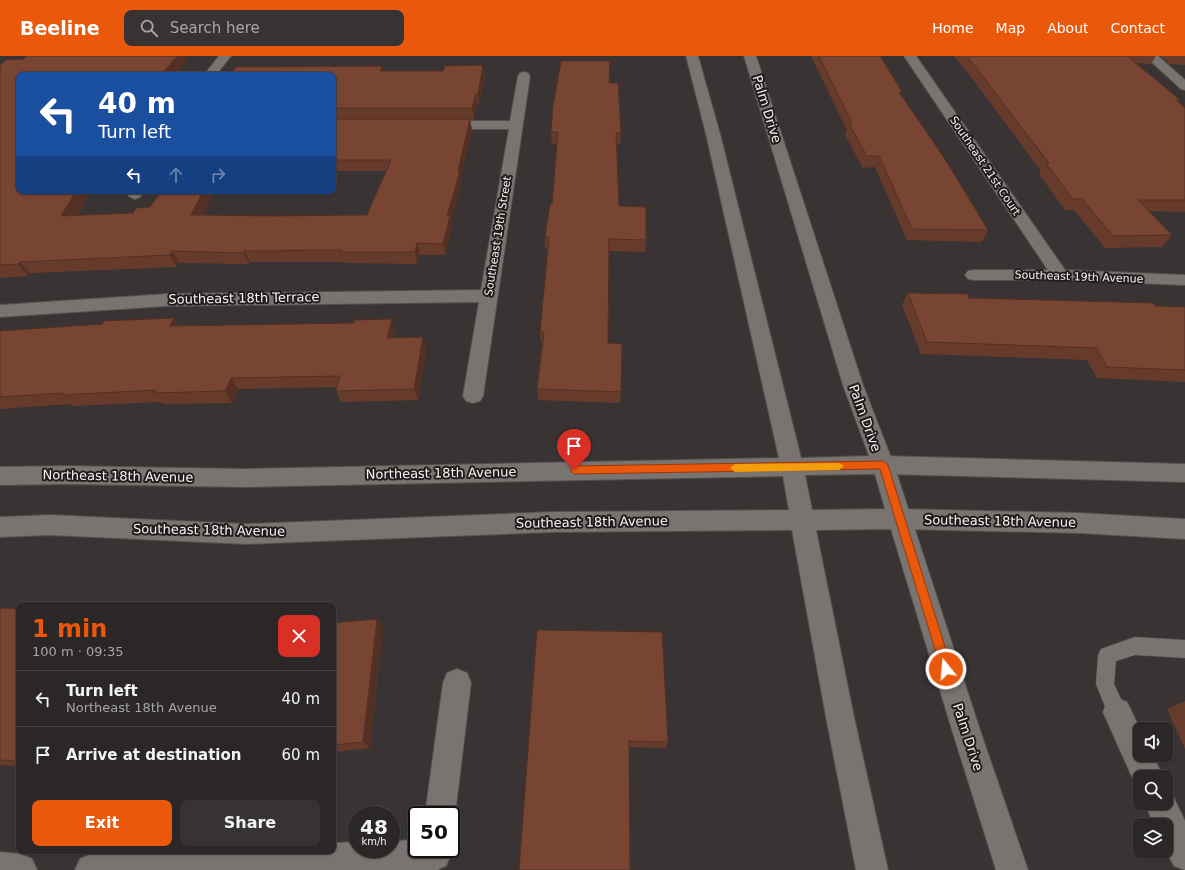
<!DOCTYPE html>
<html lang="en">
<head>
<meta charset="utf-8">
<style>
	body { margin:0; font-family:"DejaVu Sans",sans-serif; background:#373332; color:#f1f3f6; height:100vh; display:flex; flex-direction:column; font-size:15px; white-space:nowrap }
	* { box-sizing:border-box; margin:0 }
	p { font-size:13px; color:#a6a5a7 }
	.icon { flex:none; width:22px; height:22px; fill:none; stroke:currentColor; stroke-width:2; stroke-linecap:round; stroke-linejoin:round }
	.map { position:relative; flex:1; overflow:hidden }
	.panel { position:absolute; left:16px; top:546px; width:320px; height:252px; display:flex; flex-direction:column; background:#2b2726; border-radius:8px; box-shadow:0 1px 3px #0004,0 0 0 1px #474443 }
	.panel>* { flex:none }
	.guide { position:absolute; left:16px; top:16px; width:320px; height:122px; border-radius:8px; box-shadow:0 1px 3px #0004,0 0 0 1px #474443; background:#1a4fa0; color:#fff; overflow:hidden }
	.controls { position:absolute; left:1133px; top:666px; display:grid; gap:8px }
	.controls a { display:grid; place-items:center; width:40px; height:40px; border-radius:8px; background:#2b2726; box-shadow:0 1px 3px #0004,0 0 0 1px #474443; font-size:20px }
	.speed { position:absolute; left:348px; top:750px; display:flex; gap:8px; font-size:20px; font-weight:700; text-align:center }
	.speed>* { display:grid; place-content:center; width:52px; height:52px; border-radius:50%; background:#2b2726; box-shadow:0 1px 3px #0004,0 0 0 1px #474443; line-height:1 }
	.speed small { font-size:10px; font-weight:400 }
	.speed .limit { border:2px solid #111; border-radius:6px; background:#fff; color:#111 }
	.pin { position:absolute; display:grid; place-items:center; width:34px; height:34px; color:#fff; margin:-41px -17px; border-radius:50% 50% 50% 0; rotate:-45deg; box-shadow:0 0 4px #0007 }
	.pin .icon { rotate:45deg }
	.me { position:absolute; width:44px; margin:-22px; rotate:343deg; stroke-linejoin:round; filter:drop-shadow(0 0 3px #0008) }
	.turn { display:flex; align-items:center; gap:14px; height:84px; padding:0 16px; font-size:18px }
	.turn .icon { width:52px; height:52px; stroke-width:2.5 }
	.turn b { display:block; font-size:28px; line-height:34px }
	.lanes { display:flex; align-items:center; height:38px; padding:0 16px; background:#0003; justify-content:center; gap:20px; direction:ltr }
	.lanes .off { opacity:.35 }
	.round { display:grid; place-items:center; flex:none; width:42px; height:42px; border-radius:8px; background:#373332 }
	.overview { display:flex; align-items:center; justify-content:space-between; height:68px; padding:0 16px }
	h1 { font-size:24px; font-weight:800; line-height:30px; color:#ea580c }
	.button { display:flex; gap:8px; margin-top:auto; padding:8px 16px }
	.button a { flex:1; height:46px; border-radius:8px; background:#ea580c; color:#fff; font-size:16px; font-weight:800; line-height:46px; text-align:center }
	.button a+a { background:#373332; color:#f1f3f6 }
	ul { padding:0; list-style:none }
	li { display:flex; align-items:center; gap:12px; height:56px; padding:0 16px; border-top:1px solid #474443 }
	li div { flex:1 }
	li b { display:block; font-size:15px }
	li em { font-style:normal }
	header { display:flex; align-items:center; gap:24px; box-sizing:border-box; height:56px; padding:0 20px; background:#ea580c; color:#fff }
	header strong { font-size:19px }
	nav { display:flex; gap:22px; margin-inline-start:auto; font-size:14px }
	.search { width:280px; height:36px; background:#373332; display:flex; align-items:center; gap:10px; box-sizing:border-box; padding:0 14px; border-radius:8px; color:#a6a5a7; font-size:15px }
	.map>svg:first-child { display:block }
</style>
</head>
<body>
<header>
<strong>Beeline</strong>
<div class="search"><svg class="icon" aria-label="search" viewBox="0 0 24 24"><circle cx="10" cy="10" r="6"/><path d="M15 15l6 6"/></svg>Search here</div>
<nav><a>Home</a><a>Map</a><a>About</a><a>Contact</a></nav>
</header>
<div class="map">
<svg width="1185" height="814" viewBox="0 0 1185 814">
	<rect width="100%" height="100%" fill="#393433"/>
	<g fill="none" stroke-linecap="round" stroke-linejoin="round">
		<g stroke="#54504e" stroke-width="1">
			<path id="lane" d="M 1135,581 L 1185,584 L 1185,602 L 1135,599 L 1116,605 L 1114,628 L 1127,656 L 1124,663 L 1117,666 L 1110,663 L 1096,628 L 1098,599 L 1101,593 Z"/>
		</g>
		<g stroke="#54504e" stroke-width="2">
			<g id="street">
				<path d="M 219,0 L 231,0 L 216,19 L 204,19 Z"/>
				<path d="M 904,0 L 916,0 L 1065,214 L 1185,219 L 1185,229 L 1060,224 L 974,224 L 968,223 L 965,219 L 968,215 L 974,214 L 1048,214 Z"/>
				<path d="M 1145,0 L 1158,0 L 1185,24 L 1185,34 L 1181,33 Z"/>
				<path d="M 524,16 L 528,17 L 530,20 L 483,340 L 480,345 L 473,347 L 466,345 L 463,340 L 479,246 L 167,250 L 0,261 L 0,249 L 167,238 L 481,234 L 509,73 L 440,73 L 435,72 L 433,69 L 435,66 L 440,65 L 510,65 L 518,20 L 520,17 Z"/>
				<path d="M 128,135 L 144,135 L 140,141 L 135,143 L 130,141 L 127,138 Z"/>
				<path d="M 883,400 L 1185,408 L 1185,426 L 883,418 L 875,415 L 872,409 L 875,403 Z"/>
				<path d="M 900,453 L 1079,457 L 1185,463 L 1185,483 L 1079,477 L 900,473 L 892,470 L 888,463 L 892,456 Z"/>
				<path d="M 457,613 L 467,617 L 471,627 L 455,759 L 451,770 L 451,759 L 425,759 L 443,627 L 447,617 Z"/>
				<path d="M 1117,642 L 1127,646 L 1140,673 L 1140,699 L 1153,699 L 1163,721 L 1140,721 L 1140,733 L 1137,732 L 1103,656 L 1107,646 Z"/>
				<path d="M 1166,734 L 1171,736 L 1185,765 L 1185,814 L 1174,810 L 1166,794 L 1166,769 L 1154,769 L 1145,747 L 1166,747 Z"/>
				<path d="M 417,784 L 417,793 L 448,793 L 451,799 L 446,810 L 437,814 L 75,814 L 80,803 L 91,798 L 157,795 L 333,795 L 333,787 L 357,786 L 357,793 L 391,793 L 391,785 Z"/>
				<path d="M 0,796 L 21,798 L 32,803 L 37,814 L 0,814 Z"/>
			</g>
		</g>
		<g stroke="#54504e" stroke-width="2">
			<path id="secondary" d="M 686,0 L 698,0 L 720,78 L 801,402 L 869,400 L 843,329 L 744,0 L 756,0 L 863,329 L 894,409 L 980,674 L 1028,814 L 996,814 L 952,674 L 891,473 L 816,474 L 854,661 L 888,814 L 856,814 L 826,661 L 792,474 L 554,476 L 246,488 L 50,479 L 0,481 L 0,461 L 50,459 L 246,468 L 554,456 L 789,454 L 783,420 L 244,431 L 68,428 L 0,429 L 0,411 L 68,410 L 244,413 L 779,402 L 706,78 ZM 875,418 L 885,453 L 812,454 L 805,419 Z"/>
		</g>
		<use href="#lane" fill="#797371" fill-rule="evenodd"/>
		<use href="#street" fill="#797371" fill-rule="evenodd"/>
		<use href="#secondary" fill="#797371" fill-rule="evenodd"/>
	</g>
	<g fill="#673b2c">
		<path d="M 811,0 L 880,0 L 902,36 L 901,38 L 988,174 L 982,186 L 907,184 L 875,111 L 863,112 L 845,79 L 847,74 Z"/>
		<path d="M 954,0 L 1156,0 L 1151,8 L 1136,7 L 1180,44 L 1178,46 L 1185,52 L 1185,156 L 1149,155 L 1172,179 L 1162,191 L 1105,192 L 1074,154 L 1065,154 L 1039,118 L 1041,115 L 971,21 Z"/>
		<path d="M 1160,0 L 1185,0 L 1185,9 L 1170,8 Z"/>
		<path d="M 187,4 L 175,19 L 19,19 L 19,135 L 90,135 L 77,160 L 133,157 L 150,151 L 162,135 L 215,135 L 203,159 L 272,160 L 367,159 L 386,115 L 333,115 L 333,19 L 382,10 L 384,15 L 485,20 L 479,48 L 477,48 L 474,64 L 470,64 L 472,74 L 461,120 L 462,126 L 451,165 L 452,171 L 445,199 L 420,199 L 417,208 L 345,207 L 345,206 L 250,206 L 249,208 L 179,207 L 177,211 L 30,217 L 28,220 L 0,222 L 0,9 Z"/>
		<path d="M 609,27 L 621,77 L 620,88 L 617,88 L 619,150 L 646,184 L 645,196 L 609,195 L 608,287 L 621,336 L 620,347 L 538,344 L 537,333 L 542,288 L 541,288 L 540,276 L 548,193 L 545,193 L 545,181 L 552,148 L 557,88 L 552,88 L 551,76 Z"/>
		<path d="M 908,237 L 969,242 L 1155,250 L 1185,251 L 1185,326 L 1097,322 L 1087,304 L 921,298 L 902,249 Z"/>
		<path d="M 174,262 L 179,270 L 395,275 L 394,282 L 423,281 L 426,293 L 418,344 L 341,346 L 336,335 L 337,331 L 238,333 L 232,347 L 163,348 L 161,346 L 73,350 L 71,348 L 0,353 L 0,275 L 102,268 Z"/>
		<path d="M 0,552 L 19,553 L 19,710 L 0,709 Z"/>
		<path d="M 377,563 L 383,572 L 370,692 L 333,696 L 333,567 Z"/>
		<path d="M 537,574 L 668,686 L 666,692 L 629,691 Z"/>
		<path d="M 1185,645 L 1185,693 L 1167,653 Z"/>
	</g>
	<g fill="#543024">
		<path d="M 177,0 L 186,0 L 187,4 L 175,19 L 161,19 Z"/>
		<path d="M 483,9 L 485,20 L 479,48 L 478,38 Z"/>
		<path d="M 382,10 L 385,21 L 380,15 Z"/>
		<path d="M 476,38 L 477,48 L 474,64 L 472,52 Z"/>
		<path d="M 470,63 L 472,74 L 461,120 L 462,126 L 451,165 L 452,171 L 445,199 L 443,188 L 447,160 Z"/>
		<path d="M 76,135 L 90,135 L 70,172 L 61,160 Z"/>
		<path d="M 203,135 L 215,135 L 197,171 L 191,159 Z"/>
		<path d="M 417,187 L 420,199 L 417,208 L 415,196 Z"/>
		<path d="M 172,195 L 179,207 L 177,211 L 170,199 Z"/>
		<path d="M 244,195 L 250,206 L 249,208 L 243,197 Z"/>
		<path d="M 20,206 L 30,217 L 28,220 L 18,208 Z"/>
		<path d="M 174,262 L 181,274 L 170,270 Z"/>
		<path d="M 392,263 L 395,275 L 391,294 L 387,282 Z"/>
		<path d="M 423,281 L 426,293 L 418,344 L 414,333 Z"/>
		<path d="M 231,322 L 238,333 L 232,347 L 225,335 Z"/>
		<path d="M 377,563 L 383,572 L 370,692 L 363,686 Z"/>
	</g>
	<g fill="#784533" stroke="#543024">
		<path d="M 27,0 L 177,0 L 161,19 L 19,19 L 19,135 L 76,135 L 61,160 L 133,157 L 136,152 L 150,151 L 162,135 L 203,135 L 191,159 L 272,160 L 367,159 L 391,104 L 333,104 L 333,63 L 470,63 L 458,115 L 460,115 L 447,160 L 450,160 L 443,188 L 417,187 L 415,196 L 341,196 L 342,194 L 244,195 L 243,197 L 172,195 L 170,199 L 20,206 L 18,208 L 0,209 L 0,9 L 6,4 L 24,3 Z"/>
		<path d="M 819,0 L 880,0 L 902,36 L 899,36 L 943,100 L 988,174 L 912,173 L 879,100 L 867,100 L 849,68 L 852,67 Z"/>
		<path d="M 967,0 L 1127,0 L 1180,44 L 1176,44 L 1185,52 L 1185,144 L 1138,144 L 1172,179 L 1113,180 L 1082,143 L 1073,143 L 1046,107 L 1049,107 Z"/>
		<path d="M 561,5 L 610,5 L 609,27 L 618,27 L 621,77 L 616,77 L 619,150 L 646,151 L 646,184 L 609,183 L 608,287 L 622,288 L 621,336 L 537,333 L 544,276 L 540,276 L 549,181 L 545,181 L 550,148 L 552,148 L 558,76 L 551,76 L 553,50 Z"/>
		<path d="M 483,9 L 478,38 L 476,38 L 472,52 L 333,52 L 333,19 L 230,19 L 236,11 L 382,10 L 380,15 L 443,15 L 445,10 Z"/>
		<path d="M 908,237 L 968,238 L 969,242 L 1006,243 L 1153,247 L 1155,250 L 1185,251 L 1185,314 L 1107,311 L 1097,292 L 927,286 Z"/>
		<path d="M 174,262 L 170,270 L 354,267 L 355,264 L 392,263 L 387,282 L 423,281 L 414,333 L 336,335 L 340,320 L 231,322 L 225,335 L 154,337 L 156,334 L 62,339 L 63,337 L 0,341 L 0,275 L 102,268 L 104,265 Z"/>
		<path d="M 0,552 L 19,553 L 19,705 L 0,704 Z"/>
		<path d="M 377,563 L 363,686 L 333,689 L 333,567 Z"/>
		<path d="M 537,574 L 662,576 L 668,686 L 629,685 L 630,814 L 519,814 Z"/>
	</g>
	<path fill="#ea580c" stroke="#983908" d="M 883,405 L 888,409 L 952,613 L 950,617 L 946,618 L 943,617 L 941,613 L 880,413 L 574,418 L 570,414 L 574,410 Z"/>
	<path fill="#f59e0b" d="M 839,407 L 844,410 L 839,414 L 735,416 L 730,412 L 735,408 Z"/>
	<g text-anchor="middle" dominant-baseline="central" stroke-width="4" stroke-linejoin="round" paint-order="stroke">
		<g font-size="11" fill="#f7f3f2" stroke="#1f1d1c">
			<text transform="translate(985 110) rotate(56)">Southeast 21st Court</text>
			<text transform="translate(498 180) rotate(-81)">Southeast 19th Street</text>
			<text transform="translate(1079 221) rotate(2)">Southeast 19th Avenue</text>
		</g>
		<g font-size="13" fill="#f7f3f2" stroke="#1f1d1c">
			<text transform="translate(767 53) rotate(73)">Palm Drive</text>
			<text transform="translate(244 242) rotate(-1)">Southeast 18th Terrace</text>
			<text transform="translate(865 362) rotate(70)">Palm Drive</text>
			<text transform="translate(441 417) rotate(-1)">Northeast 18th Avenue</text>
			<text transform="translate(118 420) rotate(1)">Northeast 18th Avenue</text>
			<text transform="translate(1000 465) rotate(1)">Southeast 18th Avenue</text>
			<text transform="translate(592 466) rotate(-1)">Southeast 18th Avenue</text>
			<text transform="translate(209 474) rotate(1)">Southeast 18th Avenue</text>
			<text transform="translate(968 681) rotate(72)">Palm Drive</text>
		</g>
	</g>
</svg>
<div class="controls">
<a><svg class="icon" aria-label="sound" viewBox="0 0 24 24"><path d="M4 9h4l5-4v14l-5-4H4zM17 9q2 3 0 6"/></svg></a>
<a><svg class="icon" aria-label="search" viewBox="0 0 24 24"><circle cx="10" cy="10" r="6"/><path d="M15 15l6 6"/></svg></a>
<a><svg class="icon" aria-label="layers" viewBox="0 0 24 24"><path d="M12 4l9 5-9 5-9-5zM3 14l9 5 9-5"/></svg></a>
</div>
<div class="speed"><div>48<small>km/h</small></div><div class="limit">50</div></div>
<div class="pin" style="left:574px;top:414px;background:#d93025"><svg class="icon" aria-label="arrive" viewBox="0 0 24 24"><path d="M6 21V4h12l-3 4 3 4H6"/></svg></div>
<svg class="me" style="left:946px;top:613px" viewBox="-20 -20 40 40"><circle r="17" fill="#ea580c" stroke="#fff" stroke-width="3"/><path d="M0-11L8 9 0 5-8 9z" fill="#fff"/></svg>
<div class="guide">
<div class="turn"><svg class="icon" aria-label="left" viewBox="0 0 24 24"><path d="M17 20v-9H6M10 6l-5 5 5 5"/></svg><div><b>40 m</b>Turn left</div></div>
<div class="lanes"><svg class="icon" aria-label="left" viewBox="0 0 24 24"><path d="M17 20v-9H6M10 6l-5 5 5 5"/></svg><svg class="icon off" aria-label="ahead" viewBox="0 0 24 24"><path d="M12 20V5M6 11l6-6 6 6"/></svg><svg class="icon off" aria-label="right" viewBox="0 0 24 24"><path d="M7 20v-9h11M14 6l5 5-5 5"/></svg></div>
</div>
<section class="panel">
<div class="overview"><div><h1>1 min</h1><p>100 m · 09:35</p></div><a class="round" style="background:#d93025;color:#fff"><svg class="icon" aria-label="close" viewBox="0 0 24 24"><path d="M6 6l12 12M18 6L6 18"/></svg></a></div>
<ul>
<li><svg class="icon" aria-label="left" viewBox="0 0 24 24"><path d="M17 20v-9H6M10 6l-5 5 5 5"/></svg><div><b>Turn left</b><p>Northeast 18th Avenue</p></div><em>40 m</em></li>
<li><svg class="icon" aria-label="arrive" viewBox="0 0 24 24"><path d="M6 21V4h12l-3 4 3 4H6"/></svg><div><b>Arrive at destination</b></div><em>60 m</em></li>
</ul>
<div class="button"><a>Exit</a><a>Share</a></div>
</section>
</div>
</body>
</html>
